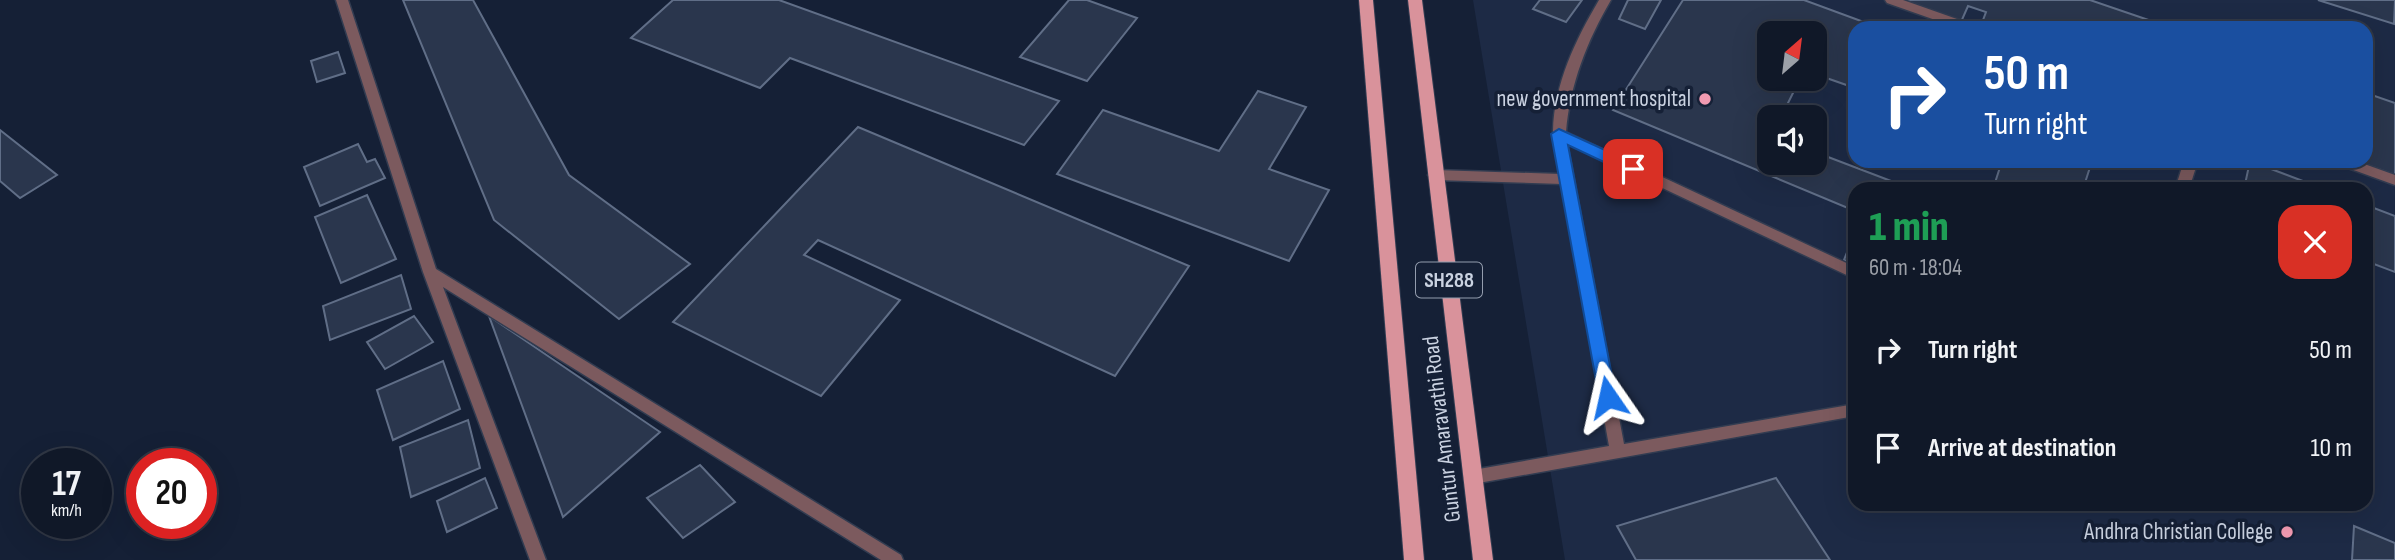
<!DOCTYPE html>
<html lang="en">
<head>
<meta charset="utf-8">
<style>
	body { margin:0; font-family:"Sofia Sans Condensed",sans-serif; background:#1e2534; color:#f1f3f6; height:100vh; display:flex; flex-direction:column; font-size:26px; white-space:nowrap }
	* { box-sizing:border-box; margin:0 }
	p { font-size:23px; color:#9ca0a8 }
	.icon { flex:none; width:38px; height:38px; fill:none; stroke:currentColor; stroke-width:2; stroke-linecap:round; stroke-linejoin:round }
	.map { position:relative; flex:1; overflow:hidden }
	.panel { position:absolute; left:1848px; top:182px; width:525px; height:329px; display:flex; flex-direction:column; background:#101828; border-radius:21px; box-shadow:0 7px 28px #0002,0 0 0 2px #303745 }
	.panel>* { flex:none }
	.guide { position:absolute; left:1848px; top:21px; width:525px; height:147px; border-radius:21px; box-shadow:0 7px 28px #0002,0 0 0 2px #303745; background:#1a4fa0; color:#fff; overflow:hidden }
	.needle { width:46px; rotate:28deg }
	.buttons { position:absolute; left:1757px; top:21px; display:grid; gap:14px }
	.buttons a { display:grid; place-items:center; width:70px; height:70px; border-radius:14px; background:#101828; box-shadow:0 7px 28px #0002,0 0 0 2px #303745; font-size:35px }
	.speed { position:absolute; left:21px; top:448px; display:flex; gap:14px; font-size:35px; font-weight:700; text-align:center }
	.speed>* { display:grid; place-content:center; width:91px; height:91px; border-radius:50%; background:#101828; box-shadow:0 7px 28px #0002,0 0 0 2px #303745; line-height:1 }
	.speed small { font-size:18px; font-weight:400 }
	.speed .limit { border:10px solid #d22; background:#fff; color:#111 }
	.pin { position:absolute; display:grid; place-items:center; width:60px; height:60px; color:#fff; margin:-30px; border-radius:14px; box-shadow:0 4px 10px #0006 }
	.me { position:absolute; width:77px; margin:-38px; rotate:349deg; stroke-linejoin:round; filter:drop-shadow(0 0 5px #0008) }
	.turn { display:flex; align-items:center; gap:24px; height:147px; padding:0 21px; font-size:32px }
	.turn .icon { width:91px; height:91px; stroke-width:2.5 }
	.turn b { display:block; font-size:49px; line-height:60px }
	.round { display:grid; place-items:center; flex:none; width:74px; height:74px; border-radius:21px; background:#1e2534 }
	.head { display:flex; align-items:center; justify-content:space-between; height:119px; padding:0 21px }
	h1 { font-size:42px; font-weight:800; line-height:52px; color:#1e9e55 }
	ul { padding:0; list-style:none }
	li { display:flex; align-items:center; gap:21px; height:98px; padding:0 21px }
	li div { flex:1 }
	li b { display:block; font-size:26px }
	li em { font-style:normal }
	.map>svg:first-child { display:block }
</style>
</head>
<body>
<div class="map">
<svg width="2395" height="560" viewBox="0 0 2395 560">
	<rect width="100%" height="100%" fill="#152036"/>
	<path fill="#1d2a45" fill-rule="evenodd" d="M 1473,0 L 2395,0 L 2395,560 L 1565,560 ZM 1855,28 L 2366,28 L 2366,161 L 1855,161 ZM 1769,33 L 1815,33 L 1815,79 L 1769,79 ZM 1769,117 L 1815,117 L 1815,163 L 1769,163 ZM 1855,189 L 2366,189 L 2366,504 L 1855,504 Z"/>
	<g fill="#2a364d" stroke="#606e87" stroke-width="2">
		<path d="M 403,0 L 473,0 L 569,175 L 690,264 L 619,319 L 494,220 Z"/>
		<path d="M 673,0 L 779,0 L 1059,101 L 1024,145 L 790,58 L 760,88 L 631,38 Z"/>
		<path d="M 1069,0 L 1087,0 L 1137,18 L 1087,81 L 1020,57 Z"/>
		<path d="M 1540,0 L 1582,0 L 1566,22 L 1533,9 Z"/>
		<path d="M 1628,0 L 1661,0 L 1645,29 L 1619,19 Z"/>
		<path d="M 1683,0 L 1804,0 L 1880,28 L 1855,28 L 1855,88 L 1815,74 L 1815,33 L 1769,33 L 1769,79 L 1800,79 L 1781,117 L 1769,117 L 1769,163 L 1815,163 L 1815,152 L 1912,189 L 1855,189 L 1855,211 L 1613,110 Z"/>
		<path d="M 1899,0 L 2090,0 L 2172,28 L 1980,28 L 1986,12 L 1968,6 L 1961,22 Z"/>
		<path d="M 2318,0 L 2395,0 L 2394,24 Z"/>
		<path d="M 338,52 L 345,73 L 317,82 L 311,61 Z"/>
		<path d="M 1258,91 L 1306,107 L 1269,169 L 1329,190 L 1289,261 L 1057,174 L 1103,110 L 1219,151 Z"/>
		<path d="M 2366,93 L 2395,103 L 2395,175 L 2356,161 L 2366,161 Z"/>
		<path d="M 858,127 L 1189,266 L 1115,376 L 818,240 L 804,255 L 900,300 L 821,396 L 673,322 Z"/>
		<path d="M 0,130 L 57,175 L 20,198 L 0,181 Z"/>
		<path d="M 358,144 L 367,162 L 375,159 L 385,178 L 320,206 L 304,167 Z"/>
		<path d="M 2002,161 L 2092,161 L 2083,189 L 1993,189 Z"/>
		<path d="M 2250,161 L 2324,189 L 2244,189 Z"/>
		<path d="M 367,195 L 396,259 L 341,283 L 315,217 Z"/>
		<path d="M 2366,205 L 2395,216 L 2395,272 L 2366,261 Z"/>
		<path d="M 1855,232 L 1855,264 L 1844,260 Z"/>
		<path d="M 401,275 L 411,309 L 330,340 L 323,306 Z"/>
		<path d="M 414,316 L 433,342 L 385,369 L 367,342 Z"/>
		<path d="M 489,316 L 660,432 L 563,517 Z"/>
		<path d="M 443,361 L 460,409 L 393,440 L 377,390 Z"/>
		<path d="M 468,420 L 480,468 L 411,497 L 400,447 Z"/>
		<path d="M 700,465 L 735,502 L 683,538 L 647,498 Z"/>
		<path d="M 485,478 L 497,508 L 447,532 L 437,501 Z"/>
		<path d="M 1776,478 L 1830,560 L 1636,560 L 1617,526 Z"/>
		<path d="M 2354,526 L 2395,543 L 2395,560 L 2352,560 Z"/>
	</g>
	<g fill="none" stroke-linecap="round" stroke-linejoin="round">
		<g stroke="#323c51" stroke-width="3">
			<g id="service">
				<path d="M 1599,0 L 1611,0 C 1587,41 1570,84 1566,132 L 1855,267 L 1855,279 L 1567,143 L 1624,444 L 1855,404 L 1855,416 L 1473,484 L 1467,482 L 1465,477 L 1467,472 L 1473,470 L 1609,446 L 1562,184 L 1435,180 L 1428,175 L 1435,170 L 1560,174 C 1557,160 1553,145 1553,131 C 1554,84 1576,39 1599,0 Z"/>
				<path d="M 1885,0 L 1903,0 L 1974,25 L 1976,28 L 1958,28 L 1887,3 Z"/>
				<path d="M 2184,161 L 2198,161 L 2189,189 L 2175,189 Z"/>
				<path d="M 2335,161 L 2356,161 L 2395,175 L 2395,185 L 2337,164 Z"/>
			</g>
		</g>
		<g stroke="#323c51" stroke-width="3">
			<path id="minor" d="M 336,0 L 348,0 L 436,269 L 901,555 L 903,560 L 881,560 L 443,287 L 546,560 L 530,560 L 423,272 Z"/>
		</g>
		<g stroke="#323c51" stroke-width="2">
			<g id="primary">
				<path d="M 1359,0 L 1373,0 L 1424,560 L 1404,560 Z"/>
				<path d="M 1408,0 L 1422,0 L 1493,560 L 1473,560 Z"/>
			</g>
		</g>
		<use href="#service" fill="#7c5a5e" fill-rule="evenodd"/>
		<use href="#minor" fill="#7c5a5e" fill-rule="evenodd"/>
		<use href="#primary" fill="#d9929b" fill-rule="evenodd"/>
	</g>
	<path fill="#1a73e8" stroke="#114b97" stroke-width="2" d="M 1559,129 L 1638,165 L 1640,169 L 1633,174 L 1627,173 L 1568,145 L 1616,397 L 1608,404 L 1599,397 L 1551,134 Z"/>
	<g fill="#f19ab1" stroke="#152036" stroke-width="2.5">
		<circle cx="1705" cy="99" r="7"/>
		<circle cx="2287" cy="532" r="7"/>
	</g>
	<g text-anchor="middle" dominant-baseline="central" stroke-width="7" stroke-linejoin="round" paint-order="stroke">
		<rect fill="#152036" stroke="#949dae" stroke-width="2" x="1416" y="262.5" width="66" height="35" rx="5"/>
		<g font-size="21" font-weight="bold" fill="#cad2e1">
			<text x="1449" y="280">SH288</text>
		</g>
		<g font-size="23" fill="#cad2e1" stroke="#152036" text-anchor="end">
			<text x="1691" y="99">new government hospital</text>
			<text x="2273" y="532">Andhra Christian College</text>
		</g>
		<g font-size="23" fill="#cad2e1" stroke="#152036">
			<text transform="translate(1442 429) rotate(-97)">Guntur Amaravathi Road</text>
		</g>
	</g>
</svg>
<div class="buttons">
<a><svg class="needle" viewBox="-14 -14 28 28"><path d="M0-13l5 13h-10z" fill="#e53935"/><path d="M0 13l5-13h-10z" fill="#9ca0a8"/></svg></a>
<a><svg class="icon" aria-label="sound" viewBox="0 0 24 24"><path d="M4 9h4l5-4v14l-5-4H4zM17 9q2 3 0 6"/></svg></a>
</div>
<div class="speed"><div>17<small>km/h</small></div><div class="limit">20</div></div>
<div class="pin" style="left:1633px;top:169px;background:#d93025"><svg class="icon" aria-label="arrive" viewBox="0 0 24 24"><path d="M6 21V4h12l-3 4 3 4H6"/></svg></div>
<svg class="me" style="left:1608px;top:397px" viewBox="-20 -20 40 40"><path d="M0-17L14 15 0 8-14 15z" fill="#1a73e8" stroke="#fff" stroke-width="4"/></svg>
<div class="guide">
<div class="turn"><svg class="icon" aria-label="right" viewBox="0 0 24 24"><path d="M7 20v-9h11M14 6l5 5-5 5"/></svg><div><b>50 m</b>Turn right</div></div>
</div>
<section class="panel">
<div class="head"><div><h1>1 min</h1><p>60 m · 18:04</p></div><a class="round" style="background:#d93025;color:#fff"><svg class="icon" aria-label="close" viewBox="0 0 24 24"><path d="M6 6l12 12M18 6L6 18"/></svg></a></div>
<ul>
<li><svg class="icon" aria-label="right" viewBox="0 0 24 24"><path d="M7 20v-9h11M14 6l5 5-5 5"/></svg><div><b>Turn right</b></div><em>50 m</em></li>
<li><svg class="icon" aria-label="arrive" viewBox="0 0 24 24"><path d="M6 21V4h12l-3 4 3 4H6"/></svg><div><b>Arrive at destination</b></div><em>10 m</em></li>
</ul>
</section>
</div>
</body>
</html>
